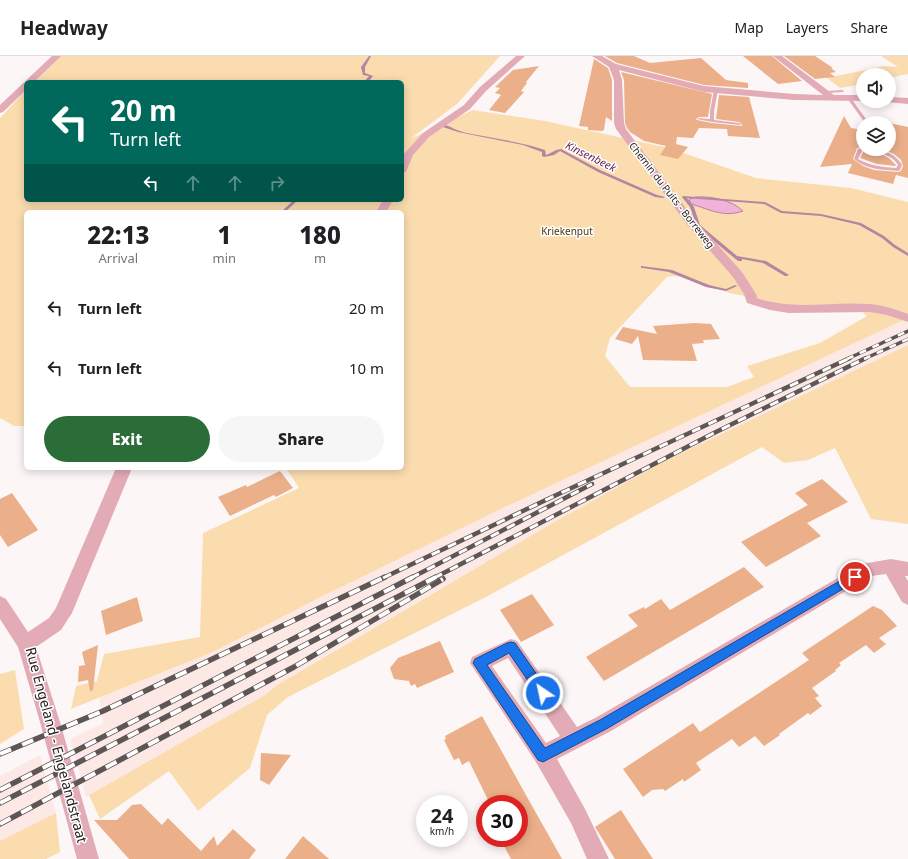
<!DOCTYPE html>
<html lang="en">
<head>
<meta charset="utf-8">
<style>
	body { margin:0; font-family:"Noto Sans",sans-serif; background:#f6f6f6; color:#202124; height:100vh; display:flex; flex-direction:column; font-size:15px; white-space:nowrap }
	* { box-sizing:border-box; margin:0 }
	p { font-size:13px; color:#757577 }
	.icon { flex:none; width:22px; height:22px; fill:none; stroke:currentColor; stroke-width:2; stroke-linecap:round; stroke-linejoin:round }
	.map { position:relative; flex:1; overflow:hidden }
	.panel { position:absolute; left:24px; top:154px; width:380px; height:260px; display:flex; flex-direction:column; background:#fff; border-radius:6px; box-shadow:0 2px 10px #0003 }
	.panel>* { flex:none }
	.guide { position:absolute; left:24px; top:24px; width:380px; height:122px; border-radius:6px; box-shadow:0 2px 10px #0003; background:#00695c; color:#fff; overflow:hidden }
	.tools { position:absolute; left:856px; top:12px; display:grid; gap:8px }
	.tools a { display:grid; place-items:center; width:40px; height:40px; border-radius:50%; background:#fff; box-shadow:0 2px 10px #0003; font-size:20px }
	.speed { position:absolute; left:416px; top:739px; display:flex; gap:8px; font-size:20px; font-weight:700; text-align:center }
	.speed>* { display:grid; place-content:center; width:52px; height:52px; border-radius:50%; background:#fff; box-shadow:0 2px 10px #0003; line-height:1 }
	.speed small { font-size:10px; font-weight:400 }
	.speed .limit { border:6px solid #d22; background:#fff; color:#111 }
	.pin { position:absolute; display:grid; place-items:center; width:34px; height:34px; color:#fff; margin:-17px; border:2px solid #fff; border-radius:50%; box-shadow:0 1px 4px #0007 }
	.me { position:absolute; width:44px; margin:-22px; rotate:326deg; stroke-linejoin:round; filter:drop-shadow(0 0 3px #0008) }
	.turn { display:flex; align-items:center; gap:14px; height:84px; padding:0 20px; font-size:18px }
	.turn .icon { width:52px; height:52px; stroke-width:2.5 }
	.turn b { display:block; font-size:28px; line-height:34px }
	.lanes { display:flex; align-items:center; height:38px; padding:0 20px; background:#0003; justify-content:center; gap:20px; direction:ltr }
	.lanes .off { opacity:.35 }
	.eta { display:flex; justify-content:space-evenly; align-items:center; height:68px; text-align:center }
	.eta b { font-size:24px; font-weight:800; line-height:28px }
	.cta { display:flex; gap:8px; margin-top:auto; padding:8px 20px }
	.cta a { flex:1; height:46px; border-radius:24px; background:#2a6d38; color:#fff; font-size:16px; font-weight:800; line-height:46px; text-align:center }
	.cta a+a { background:#f6f6f6; color:#202124 }
	ul { padding:0; list-style:none }
	li { display:flex; align-items:center; gap:12px; height:60px; padding:0 20px }
	li div { flex:1 }
	li b { display:block; font-size:15px }
	li em { font-style:normal }
	header { display:flex; align-items:center; gap:24px; box-sizing:border-box; height:56px; padding:0 20px; background:#fff; border-bottom:1px solid #e0e0e0 }
	header strong { font-size:19px }
	nav { display:flex; gap:22px; margin-inline-start:auto; font-size:14px }
	.map>svg:first-child { display:block }
</style>
</head>
<body>
<header>
<strong>Headway</strong>
<nav><a>Map</a><a>Layers</a><a>Share</a></nav>
</header>
<div class="map">
<svg width="908" height="803" viewBox="0 0 908 803">
	<rect width="100%" height="100%" fill="#fcf7f6"/>
	<g fill="#fce9e5">
		<path d="M 908,262 L 908,289 L 805,339 L 438,534 L 277,629 L 265,639 L 86,741 L 70,683 L 103,667 L 99,642 L 213,596 L 323,540 L 501,453 Z"/>
		<path d="M 40,699 L 56,757 L 0,785 L 0,720 Z"/>
	</g>
	<g fill="#fbdcaf" fill-rule="evenodd">
		<path d="M 60,0 L 500,0 L 457,48 L 410,83 L 473,54 L 545,65 L 669,92 L 756,122 L 851,132 L 908,146 L 908,262 L 501,453 L 323,540 L 213,596 L 71,653 L 76,630 L 97,625 L 104,598 L 200,581 L 203,477 L 299,432 L 286,412 L 402,412 L 402,156 L 26,156 L 26,370 L 14,370 L 0,362 L 0,62 L 26,34 L 26,144 L 402,144 L 402,26 L 34,26 ZM 674,220 L 682,221 L 730,237 L 792,250 L 854,248 L 867,260 L 820,287 L 747,310 L 754,321 L 727,331 L 630,331 L 605,300 L 610,282 L 667,221 Z"/>
		<path d="M 881,0 L 908,0 L 908,18 L 889,22 L 889,19 L 863,19 L 863,28 L 840,32 L 827,22 L 884,10 L 898,11 Z"/>
		<path d="M 908,289 L 908,468 L 871,463 L 835,392 L 808,404 L 784,407 L 762,391 L 484,542 L 288,641 L 267,659 L 250,712 L 198,755 L 169,715 L 100,763 L 89,739 L 265,639 L 277,629 L 558,464 L 663,406 Z"/>
		<path d="M 15,614 L 24,673 L 0,688 L 0,618 Z"/>
		<path d="M 56,757 L 60,796 L 46,803 L 0,803 L 0,785 Z"/>
	</g>
	<path fill="#f0b2d8" stroke="#b486a0" d="M 696,141 C 711,140 732,144 743,155 C 723,162 709,153 691,148 L 689,143 Z"/>
	<g fill="none" stroke-linecap="round" stroke-linejoin="round">
		<g fill="#b486a0" fill-rule="evenodd">
			<path d="M 369,0 L 371,0 L 365,11 L 365,17 L 373,20 L 368,26 L 364,26 L 369,20 L 363,19 L 361,11 Z"/>
			<path d="M 443,69 C 448,69 452,72 457,74 C 462,76 467,77 472,78 C 497,83 522,86 545,94 L 546,99 C 551,97 557,93 561,93 L 600,114 L 657,139 L 665,141 L 663,142 L 655,141 L 598,116 L 560,95 L 554,99 L 544,101 L 542,100 L 542,96 L 523,89 L 458,76 L 443,71 Z"/>
			<path d="M 683,140 L 765,146 L 782,155 L 821,158 L 861,167 L 884,180 L 895,189 L 908,197 L 908,200 L 893,191 L 882,182 L 859,169 L 821,160 L 781,157 L 764,148 L 687,142 L 694,151 L 700,169 L 737,200 L 766,205 L 789,219 L 787,220 L 785,220 L 763,207 L 742,203 L 742,205 L 738,205 L 697,171 L 690,151 L 682,141 Z"/>
			<path d="M 294,144 L 298,144 L 285,156 L 281,156 Z"/>
			<path d="M 641,210 L 672,214 L 709,229 L 726,233 L 735,229 L 737,230 L 726,235 L 706,231 L 669,216 L 643,212 L 641,212 Z"/>
		</g>
	</g>
	<g fill="#ebaf8a">
		<path d="M 605,0 L 634,0 L 650,7 L 701,2 L 726,24 L 748,27 L 748,32 L 704,29 L 617,7 Z"/>
		<path d="M 743,0 L 772,0 L 802,25 L 778,28 Z"/>
		<path d="M 784,0 L 815,0 L 833,12 L 831,12 L 836,16 L 830,17 L 835,21 L 815,23 Z"/>
		<path d="M 594,3 L 608,12 L 612,24 L 612,65 L 606,61 L 604,74 L 602,75 L 588,74 L 588,71 L 579,70 Z"/>
		<path d="M 539,10 L 526,26 L 527,27 L 521,35 L 524,36 L 505,57 L 489,54 L 501,39 L 495,37 L 500,32 L 495,31 L 513,14 Z"/>
		<path d="M 621,16 L 712,38 L 708,61 L 699,61 L 696,63 L 697,64 L 712,67 L 742,70 L 742,68 L 739,66 L 716,63 L 719,39 L 749,41 L 760,82 L 728,80 L 727,73 L 699,72 L 693,82 L 677,81 L 676,88 L 688,91 L 678,103 L 660,99 L 666,90 L 644,85 L 630,76 L 627,72 L 625,67 L 624,24 Z"/>
		<path d="M 844,60 L 851,72 L 863,74 L 863,91 L 857,92 L 853,103 L 863,110 L 874,114 L 898,116 L 901,115 L 903,110 L 901,104 L 894,98 L 882,93 L 889,93 L 889,67 L 908,71 L 908,122 L 896,119 L 893,128 L 848,117 L 852,108 L 820,111 Z"/>
		<path d="M 867,93 L 871,93 L 889,102 L 896,109 L 895,110 L 877,108 L 860,102 L 863,96 Z"/>
		<path d="M 694,267 L 711,268 L 720,283 L 703,284 L 704,287 L 692,288 L 697,305 L 643,304 L 638,280 L 632,288 L 615,283 L 623,271 L 657,278 L 653,270 Z"/>
		<path d="M 280,415 L 293,432 L 276,441 L 274,439 L 230,460 L 218,441 L 246,429 L 247,431 Z"/>
		<path d="M 822,423 L 848,446 L 807,467 L 821,480 L 766,511 L 741,486 L 808,449 L 795,437 Z"/>
		<path d="M 12,437 L 38,474 L 8,491 L 0,479 L 0,443 Z"/>
		<path d="M 744,511 L 764,531 L 604,625 L 586,601 L 638,570 L 628,559 L 644,551 L 645,553 L 661,543 L 670,554 Z"/>
		<path d="M 532,538 L 554,569 L 521,586 L 500,554 Z"/>
		<path d="M 137,541 L 143,565 L 106,579 L 101,555 Z"/>
		<path d="M 873,550 L 882,554 L 897,570 L 879,582 L 886,588 L 874,597 L 866,589 L 839,607 L 841,609 L 835,614 L 836,615 L 812,632 L 819,640 L 815,642 L 822,650 L 810,659 L 808,657 L 779,678 L 780,679 L 764,690 L 755,680 L 739,691 L 732,683 L 696,707 L 701,714 L 684,726 L 683,723 L 665,735 L 663,733 L 652,734 L 643,741 L 623,713 L 693,667 L 700,676 L 809,604 L 802,597 Z"/>
		<path d="M 440,585 L 454,616 L 417,632 L 415,628 L 411,630 L 409,625 L 394,623 L 390,612 L 398,602 Z"/>
		<path d="M 98,589 L 93,634 L 90,635 L 88,624 L 78,626 L 79,610 L 85,609 L 82,596 Z"/>
		<path d="M 482,660 L 531,748 L 562,803 L 511,803 L 504,790 L 519,782 L 519,748 L 490,748 L 469,705 L 462,709 L 459,702 L 454,704 L 444,684 L 446,683 L 445,680 Z"/>
		<path d="M 261,697 L 291,699 L 269,729 L 260,724 Z"/>
		<path d="M 141,748 L 162,769 L 168,762 L 201,795 L 214,780 L 217,790 L 233,773 L 256,794 L 249,803 L 129,803 L 94,764 L 117,764 L 132,749 Z"/>
		<path d="M 621,754 L 641,785 L 653,803 L 615,803 L 595,771 Z"/>
		<path d="M 303,780 L 329,803 L 285,803 Z"/>
	</g>
	<g fill="none" stroke-linecap="round" stroke-linejoin="round">
		<g fill="#e2abb6" fill-rule="evenodd">
			<path d="M 716,33 L 718,34 L 714,55 L 714,64 L 739,67 L 741,68 L 741,69 L 712,66 L 697,63 L 699,62 L 710,63 L 710,55 L 714,34 Z"/>
			<path d="M 842,34 L 844,35 L 843,36 L 826,37 L 824,36 L 826,35 Z"/>
			<path d="M 848,41 L 850,41 L 869,67 L 865,67 L 847,42 Z"/>
			<path d="M 863,92 L 863,93 L 866,93 L 862,95 L 858,103 C 870,110 883,111 896,112 L 898,109 C 893,99 880,98 872,93 C 883,93 897,99 902,109 L 900,114 L 898,115 C 883,114 865,113 854,103 L 858,93 Z"/>
		</g>
		<g fill="#e2abb6" fill-rule="evenodd">
			<path d="M 52,0 L 61,0 L 34,26 L 26,26 L 26,34 L 3,56 L 0,57 L 0,49 Z"/>
			<path d="M 516,0 L 525,0 L 486,35 L 470,53 L 429,81 L 413,99 L 406,116 L 402,117 L 402,103 L 404,98 L 423,77 L 464,49 L 480,31 Z"/>
			<path d="M 592,0 L 602,0 L 616,8 L 704,30 L 794,38 L 823,39 L 773,0 L 782,0 L 834,39 L 863,39 L 863,45 L 794,44 L 704,36 L 619,14 L 622,24 L 624,67 L 626,73 L 694,163 L 742,216 L 756,238 L 757,242 C 795,255 830,245 869,248 C 883,249 895,253 908,258 L 908,266 L 887,259 L 870,256 L 789,257 L 770,254 L 747,247 L 744,238 L 733,221 L 686,167 L 616,73 L 614,67 L 614,24 L 609,11 Z"/>
			<path d="M 889,41 L 908,42 L 908,48 L 886,46 L 889,45 Z"/>
			<path d="M 383,144 L 393,144 L 386,156 L 376,156 Z"/>
			<path d="M 116,412 L 132,412 L 72,557 L 61,574 L 36,591 L 60,666 L 99,803 L 77,803 L 40,666 L 18,591 L 0,563 L 0,540 L 6,543 L 28,576 L 49,562 L 56,552 Z"/>
			<path d="M 891,503 L 908,506 L 908,520 L 905,520 L 908,525 L 908,549 L 902,546 L 886,518 L 871,520 L 611,675 L 557,703 L 585,753 L 609,803 L 587,803 L 571,767 L 536,706 L 470,607 L 472,601 L 511,583 L 517,585 L 577,671 L 597,661 L 862,508 ZM 508,602 L 560,680 L 546,687 L 492,610 Z"/>
		</g>
		<g stroke="#5d5654" stroke-width="3.5">
			<g id="rail-far2">
				<path d="M 847,303 L 908,275"/>
				<path d="M 864,303 L 908,283"/>
			</g>
		</g>
		<g stroke="#5d5654" stroke-width="4.5">
			<g id="rail-far1">
				<path d="M 383,522 L 550,442 L 850,302"/>
				<path d="M 411,522 L 592,428"/>
				<path d="M 434,522 L 712,378 L 866,302"/>
			</g>
		</g>
		<g stroke="#5d5654" stroke-width="5.5">
			<g id="rail">
				<path d="M 0,698 L 103,655 L 385,521"/>
				<path d="M 0,734 L 413,521"/>
				<path d="M 0,747 L 436,521"/>
				<path d="M 0,768 L 294,611 L 443,523"/>
			</g>
		</g>
		<use href="#rail-far2" stroke="#fff" stroke-width="2.5" stroke-dasharray="7" stroke-linecap="butt"/>
		<use href="#rail-far1" stroke="#fff" stroke-width="3" stroke-dasharray="9" stroke-linecap="butt"/>
		<use href="#rail" stroke="#fff" stroke-width="4" stroke-dasharray="12" stroke-linecap="butt"/>
	</g>
	<path fill="#1a73e8" stroke="#114b97" d="M 855,516 L 858,517 L 860,521 L 858,524 L 608,672 L 543,706 L 538,704 L 473,607 L 475,603 L 507,587 L 511,586 L 515,587 L 547,633 L 548,637 L 547,641 L 543,643 L 539,641 L 509,597 L 487,609 L 545,692 L 600,664 Z"/>
	<g text-anchor="middle" dominant-baseline="central" stroke-width="3" stroke-linejoin="round" paint-order="stroke">
		<g font-size="10" fill="#28201e" stroke="#fff">
			<text transform="translate(672 139) rotate(52)">Chemin du Puits - Borreweg</text>
		</g>
		<g font-size="10" fill="#4f3505" stroke="#fff">
			<text x="567" y="175">Kriekenput</text>
		</g>
		<g font-size="11" font-style="italic" fill="#651f4f" stroke="#fff">
			<text transform="translate(591 100) rotate(26)">Kinsenbeek</text>
		</g>
		<g font-size="14" fill="#28201e" stroke="#fff">
			<text transform="translate(57 689) rotate(75)">Rue Engeland - Engelandstraat</text>
		</g>
	</g>
</svg>
<div class="tools">
<a><svg class="icon" aria-label="sound" viewBox="0 0 24 24"><path d="M4 9h4l5-4v14l-5-4H4zM17 9q2 3 0 6"/></svg></a>
<a><svg class="icon" aria-label="layers" viewBox="0 0 24 24"><path d="M12 4l9 5-9 5-9-5zM3 14l9 5 9-5"/></svg></a>
</div>
<div class="speed"><div>24<small>km/h</small></div><div class="limit">30</div></div>
<div class="pin" style="left:855px;top:521px;background:#d93025"><svg class="icon" aria-label="arrive" viewBox="0 0 24 24"><path d="M6 21V4h12l-3 4 3 4H6"/></svg></div>
<svg class="me" style="left:543px;top:637px" viewBox="-20 -20 40 40"><circle r="17" fill="#1a73e8" stroke="#fff" stroke-width="3"/><path d="M0-11L8 9 0 5-8 9z" fill="#fff"/></svg>
<div class="guide">
<div class="turn"><svg class="icon" aria-label="left" viewBox="0 0 24 24"><path d="M17 20v-9H6M10 6l-5 5 5 5"/></svg><div><b>20 m</b>Turn left</div></div>
<div class="lanes"><svg class="icon" aria-label="left" viewBox="0 0 24 24"><path d="M17 20v-9H6M10 6l-5 5 5 5"/></svg><svg class="icon off" aria-label="ahead" viewBox="0 0 24 24"><path d="M12 20V5M6 11l6-6 6 6"/></svg><svg class="icon off" aria-label="ahead" viewBox="0 0 24 24"><path d="M12 20V5M6 11l6-6 6 6"/></svg><svg class="icon off" aria-label="right" viewBox="0 0 24 24"><path d="M7 20v-9h11M14 6l5 5-5 5"/></svg></div>
</div>
<section class="panel">
<div class="eta">
<div><b>22:13</b><p>Arrival</p></div>
<div><b>1</b><p>min</p></div>
<div><b>180</b><p>m</p></div>
</div>
<ul>
<li><svg class="icon" aria-label="left" viewBox="0 0 24 24"><path d="M17 20v-9H6M10 6l-5 5 5 5"/></svg><div><b>Turn left</b></div><em>20 m</em></li>
<li><svg class="icon" aria-label="left" viewBox="0 0 24 24"><path d="M17 20v-9H6M10 6l-5 5 5 5"/></svg><div><b>Turn left</b></div><em>10 m</em></li>
</ul>
<div class="cta"><a>Exit</a><a>Share</a></div>
</section>
</div>
</body>
</html>
